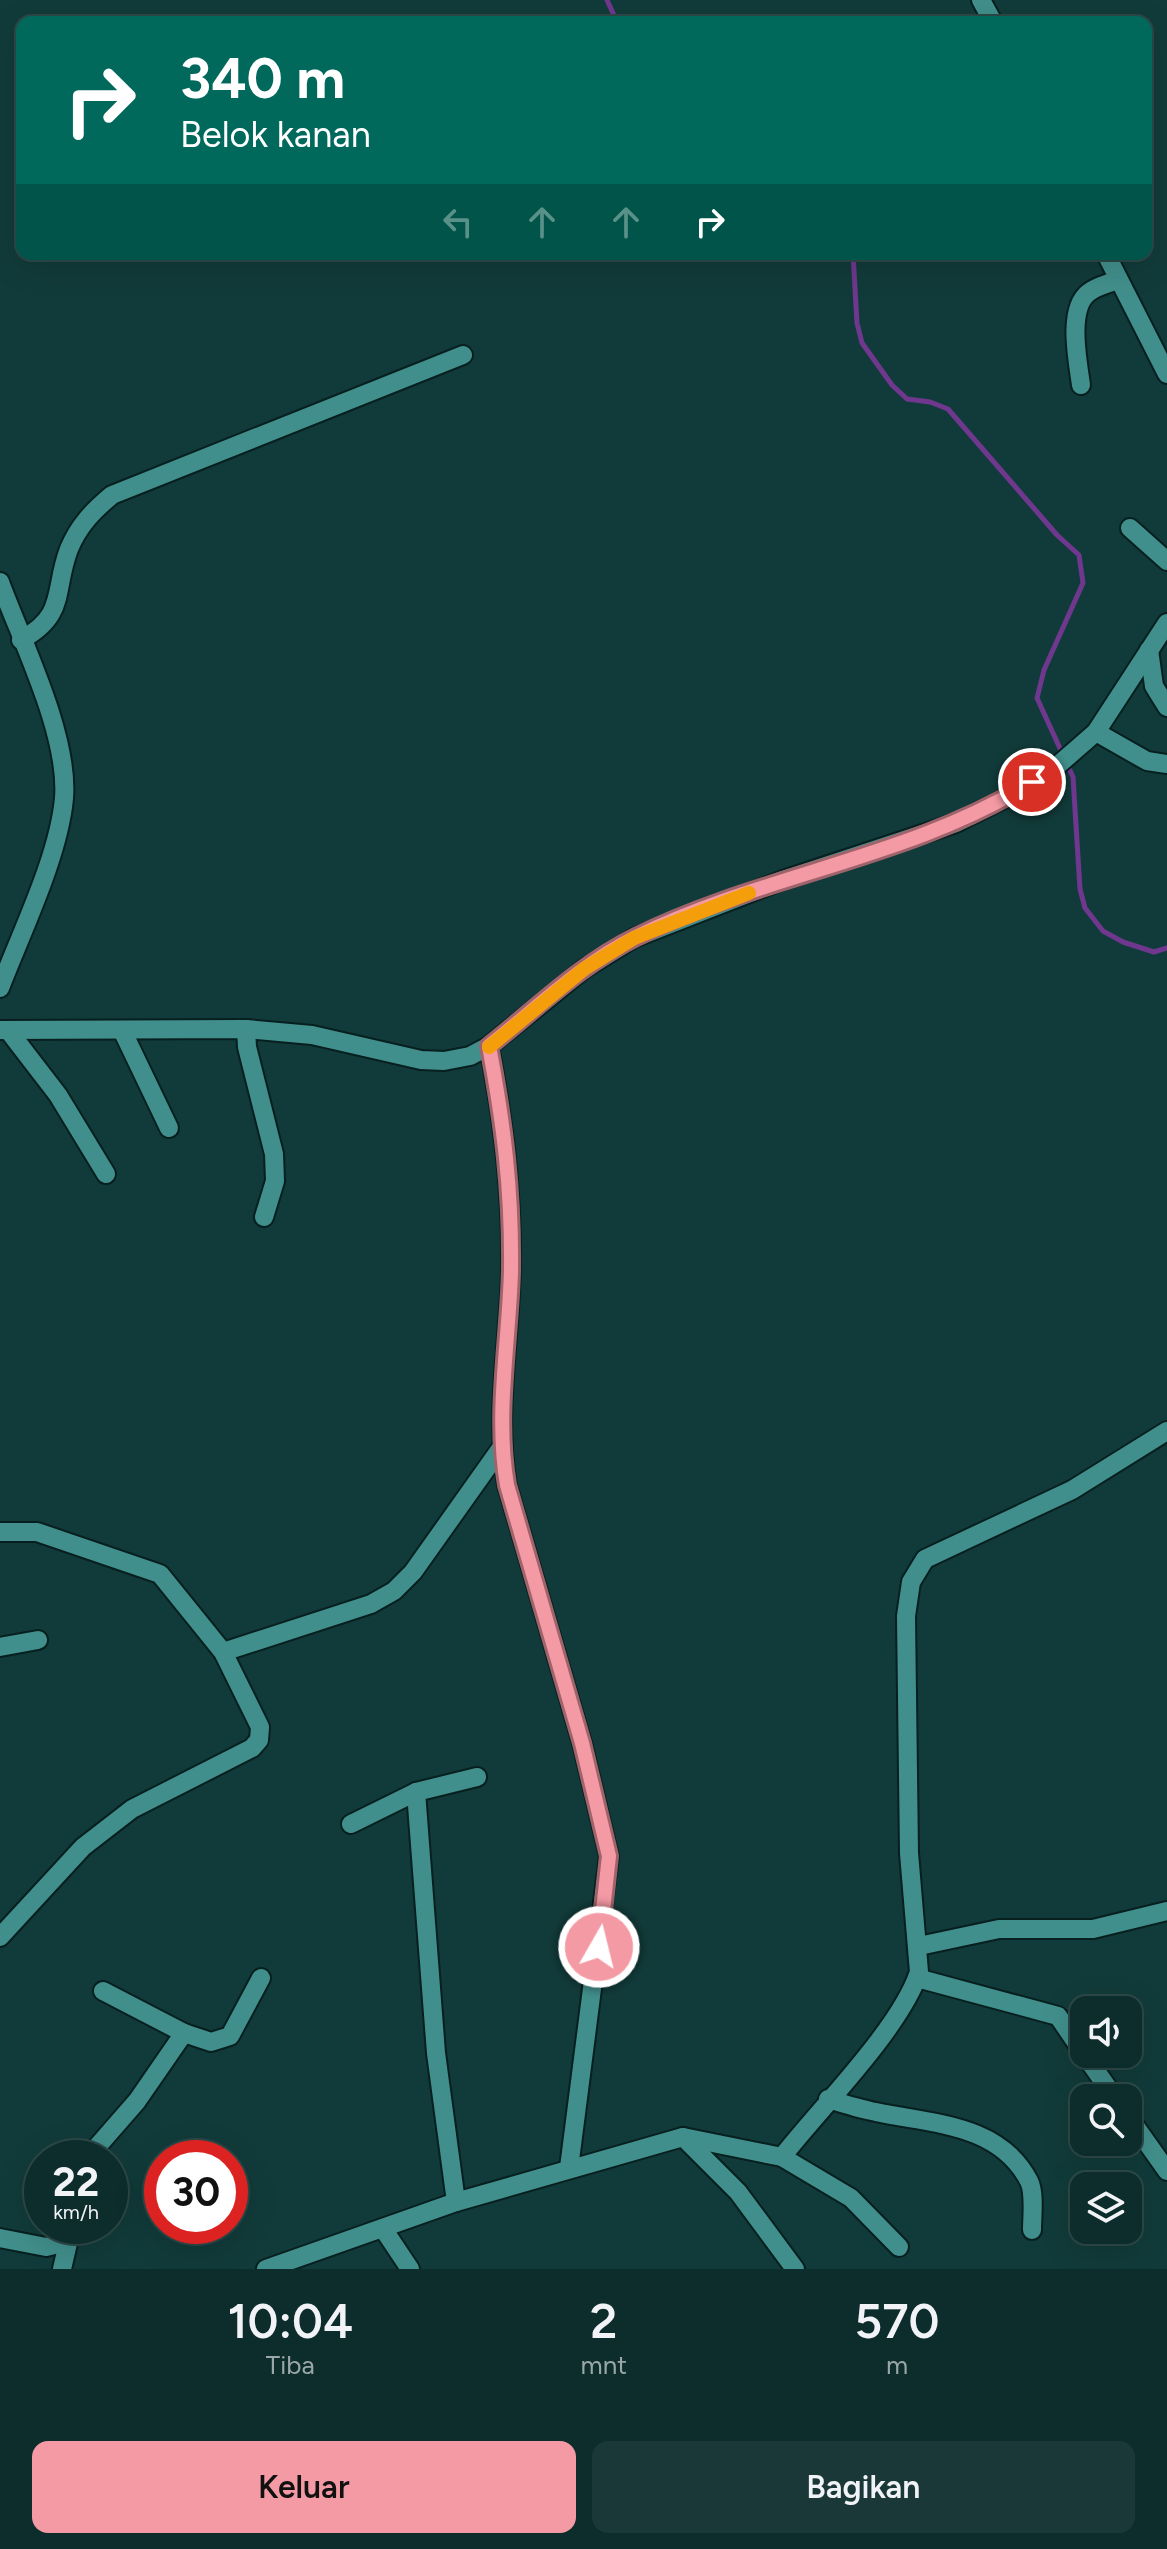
<!DOCTYPE html>
<html lang="id">
<head>
<meta charset="utf-8">
<style>
	body { margin:0; font-family:Figtree,sans-serif; background:#1b3838; color:#f1f3f6; height:100vh; display:flex; flex-direction:column; font-size:30px; white-space:nowrap }
	* { box-sizing:border-box; margin:0 }
	p { font-size:26px; color:#9aa7a9 }
	.icon { flex:none; width:44px; height:44px; fill:none; stroke:currentColor; stroke-width:2; stroke-linecap:round; stroke-linejoin:round }
	.map { position:relative; height:2269px; overflow:hidden }
	.details { display:flex; flex-direction:column; background:#0d2c2c; flex:1 }
	.details>* { flex:none }
	.banner { position:absolute; left:16px; top:16px; width:1136px; height:244px; border-radius:16px; box-shadow:0 8px 32px #0002,0 0 0 2px #2d4848; background:#00695c; color:#fff; overflow:hidden }
	.buttons { position:absolute; left:1070px; top:1996px; display:grid; gap:16px }
	.buttons a { display:grid; place-items:center; width:72px; height:72px; border-radius:16px; background:#0d2c2c; box-shadow:0 8px 32px #0002,0 0 0 2px #2d4848; font-size:40px }
	.speed { position:absolute; left:24px; top:2140px; display:flex; gap:16px; font-size:40px; font-weight:700; text-align:center }
	.speed>* { display:grid; place-content:center; width:104px; height:104px; border-radius:50%; background:#0d2c2c; box-shadow:0 8px 32px #0002,0 0 0 2px #2d4848; line-height:1 }
	.speed small { font-size:20px; font-weight:400 }
	.speed .limit { border:12px solid #d22; background:#fff; color:#111 }
	.pin { position:absolute; display:grid; place-items:center; width:68px; height:68px; color:#fff; margin:-34px; border:4px solid #fff; border-radius:50%; box-shadow:0 2px 8px #0007 }
	.me { position:absolute; width:88px; margin:-44px; rotate:8deg; stroke-linejoin:round; filter:drop-shadow(0 0 6px #0008) }
	.turn { display:flex; align-items:center; gap:28px; height:168px; padding:0 32px; font-size:36px }
	.turn .icon { width:104px; height:104px; stroke-width:2.5 }
	.turn b { display:block; font-size:56px; line-height:68px }
	.lanes { display:flex; align-items:center; height:76px; padding:0 32px; background:#0003; justify-content:center; gap:40px; direction:ltr }
	.lanes .off { opacity:.35 }
	.eta { display:flex; justify-content:space-evenly; align-items:center; height:136px; text-align:center }
	.eta b { font-size:48px; font-weight:600; line-height:56px }
	.primary-button { display:flex; gap:16px; margin-top:auto; padding:16px 32px }
	.primary-button a { flex:1; height:92px; border-radius:16px; background:#f49aa5; color:#111; font-size:32px; font-weight:600; line-height:92px; text-align:center }
	.primary-button a+a { background:#1b3838; color:#f1f3f6 }
	.map>svg:first-child { display:block }
</style>
</head>
<body>
<div class="map">
<svg width="1167" height="2269" viewBox="0 0 1167 2269">
	<rect width="100%" height="100%" fill="#113b3a"/>
	<g fill="none" stroke-linecap="round" stroke-linejoin="round">
		<g stroke="#6f388e" stroke-width="5">
			<path d="M 607,0 L 617,22"/>
			<path d="M 853,254 L 857,323 L 862,343 L 892,385 L 907,399 L 930,402 L 948,409 L 1057,535 L 1079,555 L 1083,583 L 1044,670 L 1037,698 L 1073,777 L 1080,889 L 1085,908 L 1103,931 L 1123,942 L 1154,952 L 1167,948"/>
		</g>
		<g stroke="#07201f" stroke-width="22">
			<g id="minor">
				<path d="M 981,0 L 993,22"/>
				<path d="M 1106,254 L 1167,374"/>
				<path d="M 1081,385 C 1078,362 1067,310 1088,293 C 1096,286 1108,284 1117,280"/>
				<path d="M 1130,528 L 1167,561"/>
				<path d="M 0,582 C 22,642 69,735 64,798 C 59,856 21,933 0,988"/>
				<path d="M 21,640 C 67,615 53,591 69,549 C 79,525 93,511 112,495 L 463,355"/>
				<path d="M 1149,650 L 1154,686 L 1167,707"/>
				<path d="M 1096,732 L 1147,761 L 1167,764"/>
				<path d="M 246,1029 L 247,1047 L 274,1154 L 275,1181 L 264,1217"/>
				<path d="M 0,1030 L 246,1029 L 312,1035 L 421,1060 L 444,1061 L 470,1056 L 489,1046 L 584,969 L 634,938 L 783,880 L 956,823 L 1006,798 L 1057,766 L 1096,732 L 1167,623"/>
				<path d="M 8,1030 L 58,1095 L 106,1174"/>
				<path d="M 122,1030 L 169,1128"/>
				<path d="M 489,1046 C 504,1125 512,1191 511,1271 C 509,1343 495,1414 507,1485 L 582,1743 L 609,1856 L 569,2168"/>
				<path d="M 0,1532 L 37,1532 L 160,1574 L 223,1652 L 260,1727 L 259,1740 L 252,1748 L 132,1809 L 83,1847 L 0,1937"/>
				<path d="M 0,1647 L 38,1640"/>
				<path d="M 223,1652 L 371,1604 L 394,1591 L 413,1572 L 501,1448"/>
				<path d="M 416,1792 L 436,2053 L 456,2202"/>
				<path d="M 351,1824 L 416,1792 L 477,1777"/>
				<path d="M 919,1946 L 999,1929 L 1093,1929 L 1167,1911"/>
				<path d="M 917,1978 L 1058,2016 L 1084,2054"/>
				<path d="M 184,2033 L 211,2042 L 230,2036 L 261,1978"/>
				<path d="M 1084,2054 L 1115,2098"/>
				<path d="M 828,2099 C 844,2104 860,2109 876,2112 C 931,2124 999,2123 1029,2181 C 1035,2193 1032,2216 1032,2230"/>
				<path d="M 1128,2116 L 1167,2171"/>
				<path d="M 683,2137 L 738,2192 L 795,2269"/>
				<path d="M 782,2157 L 851,2198 L 899,2247"/>
				<path d="M 93,2158 L 96,2148 L 137,2101 L 184,2033 L 103,1991"/>
				<path d="M 384,2230 L 410,2269"/>
				<path d="M 0,2238 L 46,2247 L 67,2242"/>
				<path d="M 62,2269 L 72,2226"/>
				<path d="M 266,2269 L 456,2202 L 683,2137 L 782,2157 C 821,2107 900,2029 919,1972 L 909,1853 L 906,1616 L 911,1582 L 925,1559 L 1072,1490 L 1167,1431"/>
			</g>
		</g>
		<use href="#minor" stroke="#418f8c" stroke-width="18"/>
	</g>
	<g fill="none" stroke-linecap="round" stroke-linejoin="round">
		<g stroke="#9f646b" stroke-width="20">
			<path id="route" d="M 599,1947 L 609,1856 L 582,1743 L 507,1485 C 495,1414 509,1343 511,1271 C 512,1190 504,1126 489,1046 C 536,1009 581,964 636,937 C 763,874 911,858 1032,782"/>
		</g>
		<use href="#route" stroke="#f49aa5" stroke-width="14"/>
		<path stroke="#f59e0b" stroke-width="14" d="M 489,1047 L 584,969 L 634,938 L 749,893"/>
	</g>
</svg>
<div class="buttons">
<a><svg class="icon" aria-label="sound" viewBox="0 0 24 24"><path d="M4 9h4l5-4v14l-5-4H4zM17 9q2 3 0 6"/></svg></a>
<a><svg class="icon" aria-label="search" viewBox="0 0 24 24"><circle cx="10" cy="10" r="6"/><path d="M15 15l6 6"/></svg></a>
<a><svg class="icon" aria-label="layers" viewBox="0 0 24 24"><path d="M12 4l9 5-9 5-9-5zM3 14l9 5 9-5"/></svg></a>
</div>
<div class="speed"><div>22<small>km/h</small></div><div class="limit">30</div></div>
<div class="pin" style="left:1032px;top:782px;background:#d93025"><svg class="icon" aria-label="arrive" viewBox="0 0 24 24"><path d="M6 21V4h12l-3 4 3 4H6"/></svg></div>
<svg class="me" style="left:599px;top:1947px" viewBox="-20 -20 40 40"><circle r="17" fill="#f49aa5" stroke="#fff" stroke-width="3"/><path d="M0-11L8 9 0 5-8 9z" fill="#fff"/></svg>
<div class="banner">
<div class="turn"><svg class="icon" aria-label="right" viewBox="0 0 24 24"><path d="M7 20v-9h11M14 6l5 5-5 5"/></svg><div><b>340 m</b>Belok kanan</div></div>
<div class="lanes"><svg class="icon off" aria-label="left" viewBox="0 0 24 24"><path d="M17 20v-9H6M10 6l-5 5 5 5"/></svg><svg class="icon off" aria-label="ahead" viewBox="0 0 24 24"><path d="M12 20V5M6 11l6-6 6 6"/></svg><svg class="icon off" aria-label="ahead" viewBox="0 0 24 24"><path d="M12 20V5M6 11l6-6 6 6"/></svg><svg class="icon" aria-label="right" viewBox="0 0 24 24"><path d="M7 20v-9h11M14 6l5 5-5 5"/></svg></div>
</div>
</div>
<section class="details">
<div class="eta">
<div><b>10:04</b><p>Tiba</p></div>
<div><b>2</b><p>mnt</p></div>
<div><b>570</b><p>m</p></div>
</div>
<div class="primary-button"><a>Keluar</a><a>Bagikan</a></div>
</section>
</body>
</html>
